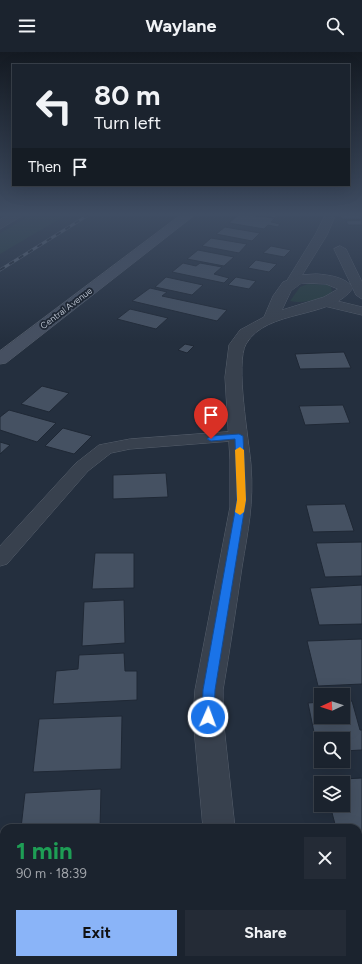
<!DOCTYPE html>
<html lang="en">
<head>
<meta charset="utf-8">
<style>
	body { margin:0; font-family:Figtree,sans-serif; background:#242b36; color:#f1f3f6; height:100vh; display:flex; flex-direction:column; font-size:15px; white-space:nowrap }
	* { box-sizing:border-box; margin:0 }
	p { font-size:13px; color:#a0a4aa }
	.icon { flex:none; width:22px; height:22px; fill:none; stroke:currentColor; stroke-width:2; stroke-linecap:round; stroke-linejoin:round }
	.map { position:relative; flex:1; overflow:hidden }
	.panel { position:absolute; left:0px; top:772px; width:362px; height:140px; display:flex; flex-direction:column; background:#1b232e; border-radius:12px 12px 0 0; box-shadow:0 4px 16px #0002,0 0 0 1px #39404a }
	.panel>* { flex:none }
	.top-card { position:absolute; left:12px; top:12px; width:338px; height:122px; border-radius:0px; box-shadow:0 4px 16px #0002,0 0 0 1px #39404a; background:#1b232e; color:#f1f3f6; overflow:hidden }
	.needle { width:26px; rotate:267deg }
	.tools { position:absolute; left:314px; top:636px; display:grid; gap:8px }
	.tools a { display:grid; place-items:center; width:36px; height:36px; border-radius:0px; background:#1b232e; box-shadow:0 4px 16px #0002,0 0 0 1px #39404a; font-size:20px }
	.pin { position:absolute; display:grid; place-items:center; width:34px; height:34px; color:#fff; margin:-41px -17px; border-radius:50% 50% 50% 0; rotate:-45deg; box-shadow:0 0 4px #0007 }
	.pin .icon { rotate:45deg }
	.me { position:absolute; width:44px; margin:-22px; rotate:2deg; stroke-linejoin:round; filter:drop-shadow(0 0 3px #0008) }
	.turn { display:flex; align-items:center; gap:14px; height:84px; padding:0 16px; font-size:18px }
	.turn .icon { width:52px; height:52px; stroke-width:2.5 }
	.turn b { display:block; font-size:28px; line-height:34px }
	.then { display:flex; align-items:center; height:38px; padding:0 16px; background:#0003; gap:8px; font-size:15px }
	.round { display:grid; place-items:center; flex:none; width:42px; height:42px; border-radius:0px; background:#242b36 }
	.headline { display:flex; align-items:center; justify-content:space-between; height:68px; padding:0 16px }
	h1 { font-size:24px; font-weight:700; line-height:30px; color:#1e9e55 }
	.cta { display:flex; gap:8px; margin-top:auto; padding:8px 16px }
	.cta a { flex:1; height:46px; border-radius:0px; background:#8ab4f8; color:#111; font-size:16px; font-weight:700; line-height:46px; text-align:center }
	.cta a+a { background:#242b36; color:#f1f3f6 }
	header { display:flex; justify-content:space-between; align-items:center; height:52px; padding:0 16px; background:#1b232e; font-size:18px; font-weight:700 }
	.map>svg:first-child { display:block }
</style>
</head>
<body>
<header><svg class="icon" aria-label="menu" viewBox="0 0 24 24"><path d="M4 6h16M4 12h16M4 18h16"/></svg>Waylane<svg class="icon" aria-label="search" viewBox="0 0 24 24"><circle cx="10" cy="10" r="6"/><path d="M15 15l6 6"/></svg></header>
<div class="map">
<svg width="362" height="912" viewBox="0 0 362 912">
	<rect width="100%" height="100%" fill="#242f3e"/>
	<g fill="#263c3f">
		<path d="M 33,162 L 68,162 L 0,202 L 0,181 Z"/>
		<path d="M 308,232 L 328,233 L 331,235 L 332,240 C 322,248 302,252 290,249 L 300,235 Z"/>
	</g>
	<g fill="#455162" stroke="#1f2835">
		<path d="M 239,162 L 275,166 L 271,170 L 280,172 L 278,175 L 268,173 L 264,177 L 229,171 Z"/>
		<path d="M 255,162 L 279,162 L 275,166 Z"/>
		<path d="M 339,162 L 360,162 L 362,167 L 342,167 Z"/>
		<path d="M 362,168 L 362,173 L 348,173 L 346,169 Z"/>
		<path d="M 225,175 L 260,181 L 252,189 L 216,182 Z"/>
		<path d="M 211,186 L 247,192 L 239,201 L 202,194 Z"/>
		<path d="M 271,194 L 291,198 L 284,205 L 263,201 Z"/>
		<path d="M 198,198 L 234,205 L 224,214 L 187,207 Z"/>
		<path d="M 256,208 L 277,212 L 269,220 L 248,216 Z"/>
		<path d="M 183,211 L 196,214 L 200,211 L 222,215 L 214,222 L 229,226 L 224,231 L 172,220 Z"/>
		<path d="M 166,225 L 203,233 L 192,243 L 155,235 Z"/>
		<path d="M 236,225 L 256,229 L 249,237 L 228,233 Z"/>
		<path d="M 150,236 L 167,240 L 162,244 L 227,258 L 217,269 L 132,249 Z"/>
		<path d="M 130,257 L 168,266 L 156,277 L 117,267 Z"/>
		<path d="M 185,292 L 194,294 L 187,301 L 178,298 Z"/>
		<path d="M 344,300 L 351,316 L 300,317 L 295,302 Z"/>
		<path d="M 42,334 L 69,341 L 49,360 L 21,352 Z"/>
		<path d="M 343,353 L 350,371 L 305,373 L 299,354 Z"/>
		<path d="M 9,358 L 56,371 L 37,390 L 0,378 L 0,365 Z"/>
		<path d="M 63,376 L 92,384 L 74,402 L 45,394 Z"/>
		<path d="M 0,390 L 10,393 L 0,402 Z"/>
		<path d="M 166,421 L 168,445 L 113,447 L 113,423 Z"/>
		<path d="M 345,452 L 354,479 L 313,480 L 306,453 Z"/>
		<path d="M 362,490 L 362,524 L 325,525 L 316,491 Z"/>
		<path d="M 95,501 L 134,501 L 134,536 L 92,537 Z"/>
		<path d="M 362,533 L 362,572 L 319,573 L 310,536 Z"/>
		<path d="M 124,548 L 125,591 L 82,594 L 84,550 Z"/>
		<path d="M 362,587 L 362,632 L 318,634 L 307,589 Z"/>
		<path d="M 124,601 L 125,619 L 137,619 L 137,648 L 53,652 L 56,619 L 78,617 L 79,603 Z"/>
		<path d="M 343,649 L 352,649 L 360,678 L 362,678 L 362,698 L 343,699 L 343,687 L 321,687 L 321,700 L 318,700 L 308,651 L 321,650 L 321,665 L 343,665 Z"/>
		<path d="M 122,664 L 121,717 L 33,720 L 39,667 Z"/>
		<path d="M 362,726 L 362,786 L 358,786 L 358,776 L 336,776 L 330,753 L 343,753 L 343,731 L 325,731 L 325,728 Z"/>
		<path d="M 101,737 L 100,776 L 21,776 L 25,741 Z"/>
		<path d="M 304,908 L 354,908 L 354,910 L 304,912 Z"/>
	</g>
	<g fill="none" stroke-linecap="round" stroke-linejoin="round">
		<g stroke="#565f6c" stroke-width="1">
			<g id="lane">
				<path d="M 326,162 L 336,162 L 327,183 L 296,233 L 288,233 L 286,230 L 315,183 Z"/>
				<path d="M 340,194 L 346,197 L 362,230 L 362,247 L 356,243 L 334,197 Z"/>
				<path d="M 325,246 L 362,255 L 362,263 L 320,253 L 319,250 L 320,247 Z"/>
				<path d="M 239,379 L 245,380 L 247,384 L 245,388 L 130,397 L 111,401 L 88,419 L 7,512 L 0,514 L 0,494 L 76,411 L 99,393 L 130,387 Z"/>
				<path d="M 362,807 L 362,837 L 358,838 L 358,808 Z"/>
				<rect x="0" y="833" width="4" height="30"/>
			</g>
		</g>
		<g stroke="#565f6c" stroke-width="1">
			<g id="street">
				<path d="M 10,162 L 25,162 L 0,177 L 0,168 Z"/>
				<path d="M 317,222 C 329,223 346,225 353,236 C 331,268 267,256 246,292 C 235,311 249,388 251,413 C 254,452 248,478 242,515 C 236,556 230,597 223,638 L 223,665 L 235,776 L 203,776 L 193,665 L 195,638 L 230,455 L 230,408 L 225,325 L 229,293 L 240,278 L 264,265 L 273,244 L 283,230 L 301,223 ZM 302,231 L 326,232 L 338,237 L 324,245 L 282,258 L 291,239 Z"/>
				<path d="M 212,908 L 250,908 L 251,912 L 213,912 Z"/>
			</g>
		</g>
		<g stroke="#565f6c" stroke-width="1">
			<path id="secondary" d="M 182,162 L 196,162 L 6,311 L 0,312 L 0,299 Z"/>
		</g>
		<use href="#lane" fill="#38414e" fill-rule="evenodd"/>
		<use href="#street" fill="#38414e" fill-rule="evenodd"/>
		<use href="#secondary" fill="#465061" fill-rule="evenodd"/>
		<g stroke="#5a6575" stroke-width="3">
			<path id="rail" d="M 0,218 L 90,162"/>
		</g>
		<use href="#rail" stroke="#1d2633" stroke-width="2" stroke-dasharray="5.5" stroke-linecap="butt"/>
	</g>
	<linearGradient id="sky" x2="0" y2="1"><stop stop-color="#141a22"/><stop offset="0.56" stop-color="#3f4d63"/><stop offset="1" stop-color="#3f4d63" stop-opacity="0"/></linearGradient>
	<rect width="362" height="290" fill="url(#sky)"/>
	<path fill="#1a73e8" stroke="#114b97" d="M 239,382 L 243,384 L 246,448 L 215,638 L 214,665 L 213,669 L 208,670 L 204,669 L 202,665 L 203,638 L 237,448 L 235,387 L 211,389 L 207,387 L 211,384 Z"/>
	<path fill="#f59e0b" d="M 240,395 L 244,398 L 246,448 L 244,460 L 240,463 L 235,460 L 237,448 L 235,398 Z"/>
	<g text-anchor="middle" dominant-baseline="central" stroke-width="3.5" stroke-linejoin="round" paint-order="stroke">
		<g font-size="9" fill="#b4bcc9" stroke="#1d2633">
			<text transform="translate(66 256) rotate(-37)">Central Avenue</text>
		</g>
	</g>
</svg>
<div class="tools">
<a><svg class="needle" viewBox="-14 -14 28 28"><path d="M0-13l5 13h-10z" fill="#e53935"/><path d="M0 13l5-13h-10z" fill="#a0a4aa"/></svg></a>
<a><svg class="icon" aria-label="search" viewBox="0 0 24 24"><circle cx="10" cy="10" r="6"/><path d="M15 15l6 6"/></svg></a>
<a><svg class="icon" aria-label="layers" viewBox="0 0 24 24"><path d="M12 4l9 5-9 5-9-5zM3 14l9 5 9-5"/></svg></a>
</div>
<div class="pin" style="left:211px;top:387px;background:#d93025"><svg class="icon" aria-label="arrive" viewBox="0 0 24 24"><path d="M6 21V4h12l-3 4 3 4H6"/></svg></div>
<svg class="me" style="left:208px;top:665px" viewBox="-20 -20 40 40"><circle r="17" fill="#1a73e8" stroke="#fff" stroke-width="3"/><path d="M0-11L8 9 0 5-8 9z" fill="#fff"/></svg>
<div class="top-card">
<div class="turn"><svg class="icon" aria-label="left" viewBox="0 0 24 24"><path d="M17 20v-9H6M10 6l-5 5 5 5"/></svg><div><b>80 m</b>Turn left</div></div>
<div class="then">Then<svg class="icon" aria-label="arrive" viewBox="0 0 24 24"><path d="M6 21V4h12l-3 4 3 4H6"/></svg></div>
</div>
<section class="panel">
<div class="headline"><div><h1>1 min</h1><p>90 m · 18:39</p></div><a class="round"><svg class="icon" aria-label="close" viewBox="0 0 24 24"><path d="M6 6l12 12M18 6L6 18"/></svg></a></div>
<div class="cta"><a>Exit</a><a>Share</a></div>
</section>
</div>
</body>
</html>
